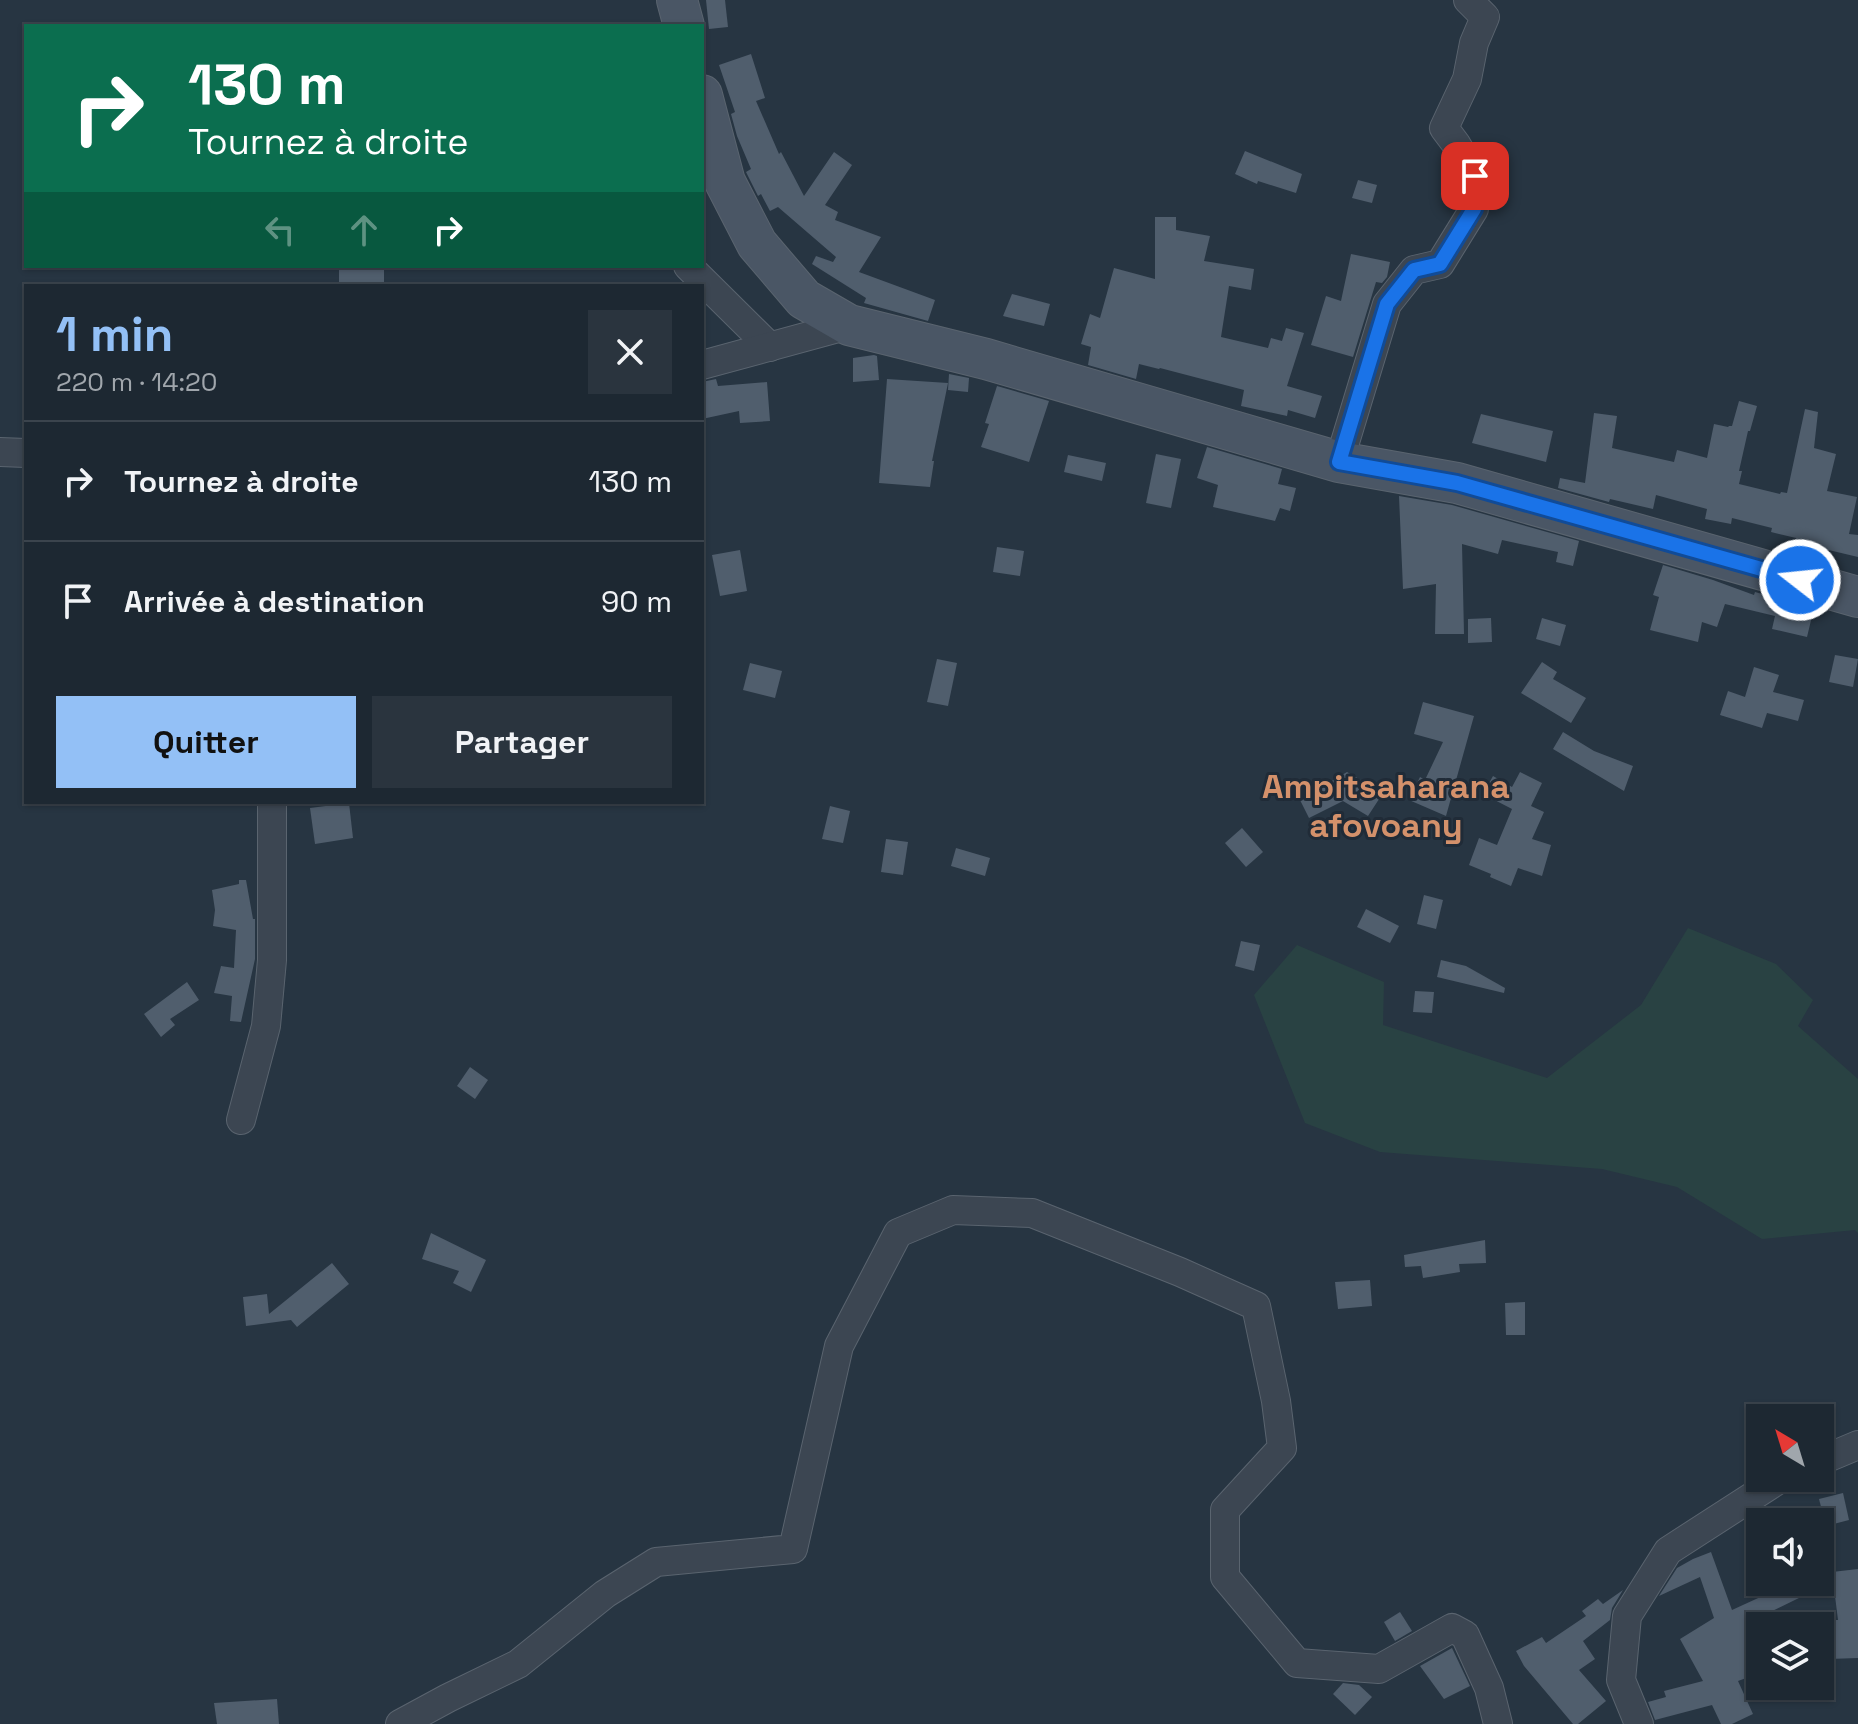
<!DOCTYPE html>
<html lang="fr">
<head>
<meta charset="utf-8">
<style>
	body { margin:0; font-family:"Space Grotesk",sans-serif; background:#2a343e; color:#f1f3f6; height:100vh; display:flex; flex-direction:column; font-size:30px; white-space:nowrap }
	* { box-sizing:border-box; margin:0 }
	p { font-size:26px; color:#a0a6ac }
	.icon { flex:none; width:44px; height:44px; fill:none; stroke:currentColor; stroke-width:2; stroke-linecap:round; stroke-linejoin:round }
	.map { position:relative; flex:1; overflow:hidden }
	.details { position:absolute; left:24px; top:284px; width:680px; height:520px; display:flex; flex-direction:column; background:#1d2832; border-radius:0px; box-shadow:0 2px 6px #0004,0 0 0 2px #3b444d }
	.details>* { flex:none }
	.guide { position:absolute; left:24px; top:24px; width:680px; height:244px; border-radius:0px; box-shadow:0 2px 6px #0004,0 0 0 2px #3b444d; background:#0b6e4f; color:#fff; overflow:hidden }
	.needle { width:52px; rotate:322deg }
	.controls { position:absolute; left:1746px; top:1404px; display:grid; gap:16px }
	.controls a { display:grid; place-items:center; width:88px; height:88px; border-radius:0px; background:#1d2832; box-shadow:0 2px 6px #0004,0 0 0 2px #3b444d; font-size:40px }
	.pin { position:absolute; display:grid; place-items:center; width:68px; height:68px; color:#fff; margin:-34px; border-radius:16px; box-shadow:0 4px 12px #0006 }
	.me { position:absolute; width:88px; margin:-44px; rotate:286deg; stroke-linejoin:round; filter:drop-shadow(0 0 6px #0008) }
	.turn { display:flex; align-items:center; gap:28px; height:168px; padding:0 32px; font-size:36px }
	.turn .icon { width:104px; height:104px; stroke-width:2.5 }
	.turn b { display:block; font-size:56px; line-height:68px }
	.lanes { display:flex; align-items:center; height:76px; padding:0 32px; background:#0003; justify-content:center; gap:40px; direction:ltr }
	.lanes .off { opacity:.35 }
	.round { display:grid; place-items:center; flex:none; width:84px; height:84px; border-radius:0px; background:#2a343e }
	.head { display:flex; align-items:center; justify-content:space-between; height:136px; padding:0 32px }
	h1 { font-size:48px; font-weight:700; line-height:60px; color:#93c0f6 }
	.primary-button { display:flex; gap:16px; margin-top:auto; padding:16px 32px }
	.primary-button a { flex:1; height:92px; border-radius:0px; background:#93c0f6; color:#111; font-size:32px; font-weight:700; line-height:92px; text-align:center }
	.primary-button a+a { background:#2a343e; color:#f1f3f6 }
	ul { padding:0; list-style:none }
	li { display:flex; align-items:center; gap:24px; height:120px; padding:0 32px; border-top:2px solid #3b444d }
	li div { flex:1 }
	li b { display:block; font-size:30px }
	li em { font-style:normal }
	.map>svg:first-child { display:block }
</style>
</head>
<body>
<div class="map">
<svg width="1858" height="1724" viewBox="0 0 1858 1724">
	<rect width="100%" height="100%" fill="#273542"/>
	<path fill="#294243" d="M 1688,928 L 1776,964 L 1813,1000 L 1798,1026 L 1858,1079 L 1858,1233 L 1855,1230 L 1762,1239 L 1677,1187 L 1602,1169 L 1380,1152 L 1305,1123 L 1254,995 L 1297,945 L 1384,982 L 1383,1025 L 1547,1078 L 1641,1005 Z"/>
	<g fill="#505e6d">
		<path d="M 706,0 L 725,0 L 728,27 L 709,29 Z"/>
		<path d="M 751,54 L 765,98 L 756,101 L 779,154 L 781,152 L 804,196 L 834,152 L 852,165 L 825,205 L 838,212 L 835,220 L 881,237 L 859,272 L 935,300 L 928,321 L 864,303 L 866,298 L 812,264 L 816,256 L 833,262 L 836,257 L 778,207 L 770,211 L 761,194 L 758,196 L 746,172 L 751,169 L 737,136 L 731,114 L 735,112 L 719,65 Z"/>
		<path d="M 1245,151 L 1302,174 L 1296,193 L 1258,181 L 1257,184 L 1235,174 Z"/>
		<path d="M 1358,180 L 1377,185 L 1372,203 L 1352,198 Z"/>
		<path d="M 1155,217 L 1176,217 L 1176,230 L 1210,236 L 1204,261 L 1254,269 L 1251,290 L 1229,286 L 1221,337 L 1268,348 L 1271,338 L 1282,341 L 1286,328 L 1304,333 L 1287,386 L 1322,396 L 1315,418 L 1288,410 L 1287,416 L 1241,406 L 1244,390 L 1160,368 L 1159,369 L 1139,364 L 1136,379 L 1088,365 L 1091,347 L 1081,344 L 1090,314 L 1100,318 L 1114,268 L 1155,279 Z"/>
		<path d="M 1351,254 L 1390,262 L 1387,277 L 1382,283 L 1376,282 L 1353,357 L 1311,345 L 1326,296 L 1341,301 Z"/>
		<rect x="339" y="266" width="45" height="20"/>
		<path d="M 1012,294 L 1050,304 L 1044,326 L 1003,316 Z"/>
		<path d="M 874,355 L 877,356 L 879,380 L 853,382 L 853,358 Z"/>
		<path d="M 949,374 L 969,378 L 968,392 L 948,390 Z"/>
		<path d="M 716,379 L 718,386 L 767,382 L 770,421 L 740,423 L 739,411 L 702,419 L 702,382 Z"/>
		<path d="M 887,379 L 948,383 L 932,461 L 934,461 L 930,487 L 879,483 Z"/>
		<path d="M 997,386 L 1049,401 L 1029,462 L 981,447 L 989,424 L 985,423 Z"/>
		<path d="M 1739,401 L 1757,406 L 1750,431 L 1748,431 L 1739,471 L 1742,471 L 1739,484 L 1780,494 L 1781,492 L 1787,493 L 1805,409 L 1818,412 L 1814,448 L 1836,454 L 1827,491 L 1857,497 L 1849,534 L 1858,535 L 1858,557 L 1795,542 L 1796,538 L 1771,532 L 1772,528 L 1732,518 L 1731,524 L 1705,519 L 1707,509 L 1656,495 L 1653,509 L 1610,499 L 1609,502 L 1558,488 L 1560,478 L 1585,483 L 1594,413 L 1617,416 L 1612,448 L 1674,462 L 1677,450 L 1707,458 L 1714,424 L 1728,427 L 1729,426 L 1732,426 Z"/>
		<path d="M 1481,414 L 1553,431 L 1546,462 L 1472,443 Z"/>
		<path d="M 1207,447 L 1282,469 L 1278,484 L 1296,488 L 1290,511 L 1280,508 L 1275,521 L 1213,507 L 1218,485 L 1197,478 Z"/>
		<path d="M 1156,454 L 1181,459 L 1171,508 L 1146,503 Z"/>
		<path d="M 1068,455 L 1106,463 L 1102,481 L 1064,472 Z"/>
		<path d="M 1399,496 L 1452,505 L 1579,541 L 1573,566 L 1556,562 L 1558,552 L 1502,540 L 1498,554 L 1462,544 L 1464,634 L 1435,634 L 1436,584 L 1403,589 Z"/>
		<path d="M 997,547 L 1024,551 L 1020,576 L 993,572 Z"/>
		<path d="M 740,550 L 747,591 L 720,596 L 712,555 Z"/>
		<path d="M 1663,565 L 1713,580 L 1754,595 L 1755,592 L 1814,608 L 1807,637 L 1772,629 L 1775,616 L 1725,604 L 1717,627 L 1702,622 L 1698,642 L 1650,630 L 1659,597 L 1653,595 Z"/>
		<path d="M 1491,618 L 1492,642 L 1468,643 L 1468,619 Z"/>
		<path d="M 1542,618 L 1566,625 L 1560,646 L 1536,639 Z"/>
		<path d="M 1835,655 L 1858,659 L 1853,687 L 1829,682 Z"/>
		<path d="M 937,659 L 957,663 L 948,706 L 927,702 Z"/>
		<path d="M 1542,662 L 1557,672 L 1553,679 L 1586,698 L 1571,723 L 1521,693 Z"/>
		<path d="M 750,663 L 782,671 L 775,698 L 743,690 Z"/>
		<path d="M 1754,667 L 1779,675 L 1773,692 L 1804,700 L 1798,721 L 1767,713 L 1762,728 L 1720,715 L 1728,691 L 1745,697 Z"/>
		<path d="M 1423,702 L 1474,716 L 1446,816 L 1409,800 L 1420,777 L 1425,780 L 1443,742 L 1414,734 Z"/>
		<path d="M 1563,732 L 1594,751 L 1633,766 L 1624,791 L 1553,749 Z"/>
		<path d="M 1347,772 L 1383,793 L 1368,816 L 1343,801 L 1309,818 L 1298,796 L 1319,785 L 1320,788 Z"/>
		<path d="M 1520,772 L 1542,783 L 1531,806 L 1544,812 L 1532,839 L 1551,845 L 1542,876 L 1518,868 L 1511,886 L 1490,877 L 1491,874 L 1469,865 L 1479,838 L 1497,845 L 1512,809 L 1483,794 L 1493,776 L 1512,787 Z"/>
		<path d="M 349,803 L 353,838 L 315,844 L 310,808 Z"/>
		<path d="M 830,806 L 850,811 L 843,843 L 822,839 Z"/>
		<path d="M 1242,828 L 1263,852 L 1246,867 L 1225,843 Z"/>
		<path d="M 886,839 L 908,842 L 903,875 L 881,872 Z"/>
		<path d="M 956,848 L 990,858 L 985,876 L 951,866 Z"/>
		<path d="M 239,880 L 246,880 L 253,919 L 255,919 L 255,959 L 241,1022 L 230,1021 L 232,996 L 214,993 L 221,966 L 234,968 L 236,930 L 213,926 L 215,910 L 212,890 L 239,884 Z"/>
		<path d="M 1424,895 L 1443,900 L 1436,929 L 1417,924 Z"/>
		<path d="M 1366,909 L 1399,926 L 1390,943 L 1357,927 Z"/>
		<path d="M 1241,941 L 1260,945 L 1254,971 L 1235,966 Z"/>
		<path d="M 1441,960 L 1466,966 L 1505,988 L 1504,993 L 1437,977 Z"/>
		<path d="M 187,982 L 199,1000 L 170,1019 L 175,1025 L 161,1037 L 144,1014 Z"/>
		<path d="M 1415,991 L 1434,992 L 1432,1013 L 1413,1012 Z"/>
		<path d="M 470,1067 L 488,1080 L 475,1099 L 457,1086 Z"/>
		<path d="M 431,1233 L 486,1260 L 471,1292 L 453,1283 L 459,1271 L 422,1259 Z"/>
		<path d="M 1485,1240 L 1486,1263 L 1459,1264 L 1460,1272 L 1423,1278 L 1421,1266 L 1405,1267 L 1404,1255 Z"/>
		<path d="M 332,1263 L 349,1284 L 297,1327 L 291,1320 L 246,1326 L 243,1297 L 267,1294 L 269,1314 Z"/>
		<path d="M 1370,1280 L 1372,1306 L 1338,1309 L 1335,1282 Z"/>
		<path d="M 1525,1302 L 1525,1335 L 1506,1335 L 1505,1303 Z"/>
		<path d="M 1843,1493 L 1849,1520 L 1826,1526 L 1819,1499 Z"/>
		<path d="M 1711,1552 L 1732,1610 L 1793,1582 L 1801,1597 L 1760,1617 L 1760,1673 L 1738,1681 L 1753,1714 L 1732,1724 L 1721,1724 L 1712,1705 L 1655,1720 L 1648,1702 L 1666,1697 L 1664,1691 L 1703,1681 L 1680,1639 L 1714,1618 L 1700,1577 L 1659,1596 L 1677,1568 L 1693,1559 Z"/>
		<path d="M 1858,1569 L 1858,1658 L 1829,1659 L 1827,1620 L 1838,1620 L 1832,1572 Z"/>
		<path d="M 1623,1590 L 1612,1608 L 1610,1620 L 1583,1641 L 1595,1659 L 1579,1670 L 1606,1701 L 1578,1724 L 1573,1724 L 1524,1666 L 1516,1651 L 1542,1637 L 1546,1643 L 1586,1616 L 1582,1611 L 1598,1599 L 1603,1604 Z"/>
		<path d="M 1400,1612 L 1412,1631 L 1395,1641 L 1384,1622 Z"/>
		<path d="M 1452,1648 L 1470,1686 L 1444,1699 L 1420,1666 Z"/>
		<path d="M 1343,1683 L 1359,1685 L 1372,1697 L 1355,1715 L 1333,1694 Z"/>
		<path d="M 277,1699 L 279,1724 L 217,1724 L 214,1703 Z"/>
	</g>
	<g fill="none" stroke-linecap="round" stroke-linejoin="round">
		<g stroke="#5a646f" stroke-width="30">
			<g id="minor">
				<path d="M 688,266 L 770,347"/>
				<path d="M 702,365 L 849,325"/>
				<path d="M 0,452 L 26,453"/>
				<path d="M 1339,462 L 1387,304 L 1414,270 L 1440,264 L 1474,209 L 1475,176 L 1456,144 L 1444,128 L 1467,79 L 1474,43 L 1485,17 L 1468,0"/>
				<path d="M 241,1120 L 266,1026 L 272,960 L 272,802"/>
				<path d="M 1820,1461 L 1858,1445"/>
				<path d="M 400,1724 L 448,1698 L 518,1664 L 605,1594 L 656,1562 L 793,1549 L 839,1346 L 898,1233 L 953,1210 L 1032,1213 L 1180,1272 L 1256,1306 L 1276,1401 L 1282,1448 L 1225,1510 L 1225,1577 L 1297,1663 L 1379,1669 L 1452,1628 L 1465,1635 L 1489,1688 L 1498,1724"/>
				<path d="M 1639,1724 L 1621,1680 L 1627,1616 L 1668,1551 L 1781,1478"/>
			</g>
		</g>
		<g stroke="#5a646f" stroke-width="42">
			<g id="secondary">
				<path d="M 677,0 L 684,26"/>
				<path d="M 702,95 L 725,182 L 757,244 L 804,299 L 849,325 L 986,359 L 1339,462 L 1457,483 L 1858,597"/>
			</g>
		</g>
		<use href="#minor" stroke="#3c4652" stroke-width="28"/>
		<use href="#secondary" stroke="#4a5665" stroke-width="40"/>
	</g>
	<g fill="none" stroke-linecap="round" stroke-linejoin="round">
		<g stroke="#114b97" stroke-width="20">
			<path id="route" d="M 1475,176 L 1474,209 L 1440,264 L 1414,270 L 1387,304 L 1339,462 L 1457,483 L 1800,580"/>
		</g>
		<use href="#route" stroke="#1a73e8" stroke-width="14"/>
	</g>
	<g text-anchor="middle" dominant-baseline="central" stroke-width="6" stroke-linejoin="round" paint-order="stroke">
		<g font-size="34" font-weight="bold" fill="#d4916b" stroke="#202b37">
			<text x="1386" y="786">Ampitsaharana<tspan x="1386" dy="39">afovoany</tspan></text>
		</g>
	</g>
</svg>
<div class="controls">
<a><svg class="needle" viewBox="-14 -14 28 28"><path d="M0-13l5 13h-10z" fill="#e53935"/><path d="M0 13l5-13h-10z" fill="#a0a6ac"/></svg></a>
<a><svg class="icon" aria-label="sound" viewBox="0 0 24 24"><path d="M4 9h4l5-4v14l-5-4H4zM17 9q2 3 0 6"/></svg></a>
<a><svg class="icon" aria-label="layers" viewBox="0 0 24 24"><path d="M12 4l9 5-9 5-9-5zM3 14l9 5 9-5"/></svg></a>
</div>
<div class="pin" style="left:1475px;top:176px;background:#d93025"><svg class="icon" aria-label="arrive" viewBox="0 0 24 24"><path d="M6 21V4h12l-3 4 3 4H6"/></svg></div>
<svg class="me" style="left:1800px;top:580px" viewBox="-20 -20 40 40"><circle r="17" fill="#1a73e8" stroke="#fff" stroke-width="3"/><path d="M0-11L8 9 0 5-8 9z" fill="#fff"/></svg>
<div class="guide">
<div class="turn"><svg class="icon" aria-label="right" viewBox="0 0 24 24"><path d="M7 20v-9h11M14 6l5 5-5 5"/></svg><div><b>130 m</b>Tournez à droite</div></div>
<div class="lanes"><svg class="icon off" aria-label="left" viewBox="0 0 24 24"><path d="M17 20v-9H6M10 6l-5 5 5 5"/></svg><svg class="icon off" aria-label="ahead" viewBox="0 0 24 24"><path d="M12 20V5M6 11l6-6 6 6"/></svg><svg class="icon" aria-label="right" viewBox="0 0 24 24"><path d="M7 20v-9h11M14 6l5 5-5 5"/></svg></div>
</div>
<section class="details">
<div class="head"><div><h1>1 min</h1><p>220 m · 14:20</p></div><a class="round"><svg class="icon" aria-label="close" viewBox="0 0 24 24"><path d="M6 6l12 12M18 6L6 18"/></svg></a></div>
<ul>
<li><svg class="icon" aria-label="right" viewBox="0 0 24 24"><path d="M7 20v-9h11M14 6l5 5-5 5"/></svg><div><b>Tournez à droite</b></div><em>130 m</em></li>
<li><svg class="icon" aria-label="arrive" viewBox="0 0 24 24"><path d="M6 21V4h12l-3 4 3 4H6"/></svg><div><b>Arrivée à destination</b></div><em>90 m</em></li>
</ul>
<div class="primary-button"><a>Quitter</a><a>Partager</a></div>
</section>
</div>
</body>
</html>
